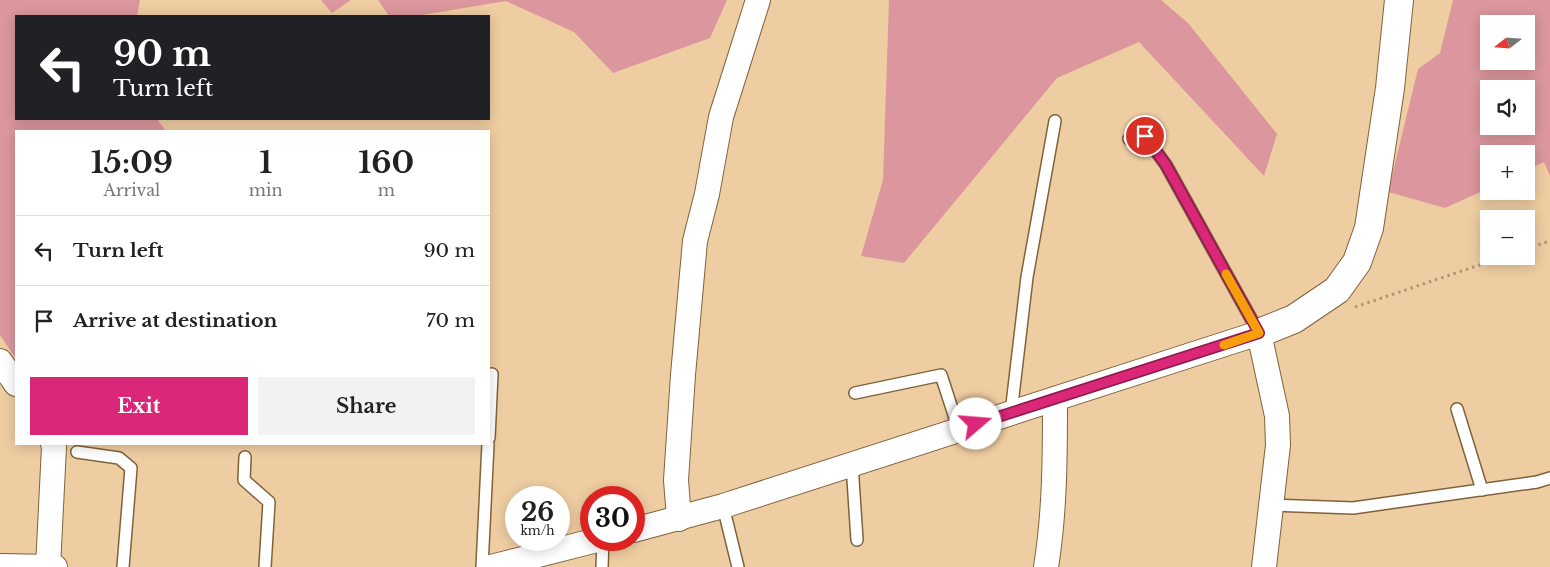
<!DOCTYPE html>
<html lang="en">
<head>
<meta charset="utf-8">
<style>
	body { margin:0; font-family:"Libre Baskerville",serif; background:#f2f2f2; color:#222; height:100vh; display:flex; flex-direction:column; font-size:19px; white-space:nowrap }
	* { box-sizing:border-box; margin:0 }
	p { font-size:16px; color:#767676 }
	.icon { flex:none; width:28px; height:28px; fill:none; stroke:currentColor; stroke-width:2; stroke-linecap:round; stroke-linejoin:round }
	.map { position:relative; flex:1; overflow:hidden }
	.panel { position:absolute; left:15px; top:130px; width:475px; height:315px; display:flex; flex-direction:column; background:#fff; border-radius:0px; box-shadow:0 2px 12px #0003 }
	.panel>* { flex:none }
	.banner { position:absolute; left:15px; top:15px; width:475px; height:105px; border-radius:0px; box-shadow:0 2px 12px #0003; background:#202124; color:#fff; overflow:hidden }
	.needle { width:32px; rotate:253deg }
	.controls { position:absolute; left:1480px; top:15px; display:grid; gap:10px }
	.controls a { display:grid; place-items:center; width:55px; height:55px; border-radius:0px; background:#fff; box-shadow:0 2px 12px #0003; font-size:25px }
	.speed { position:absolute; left:505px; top:486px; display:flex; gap:10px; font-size:25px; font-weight:700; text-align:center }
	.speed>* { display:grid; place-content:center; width:65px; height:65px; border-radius:50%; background:#fff; box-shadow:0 2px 12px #0003; line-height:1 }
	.speed small { font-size:12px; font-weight:400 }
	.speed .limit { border:8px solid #d22; background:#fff; color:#111 }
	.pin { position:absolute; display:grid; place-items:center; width:42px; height:42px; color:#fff; margin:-21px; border:2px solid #fff; border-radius:50%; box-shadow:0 1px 5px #0007 }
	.me { position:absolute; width:55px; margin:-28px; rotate:72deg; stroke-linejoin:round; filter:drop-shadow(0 0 4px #0008) }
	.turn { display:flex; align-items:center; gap:18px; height:105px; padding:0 15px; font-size:22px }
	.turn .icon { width:65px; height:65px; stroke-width:2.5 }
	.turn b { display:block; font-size:35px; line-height:42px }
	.eta { display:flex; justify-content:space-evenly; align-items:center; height:85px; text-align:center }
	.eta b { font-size:30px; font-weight:700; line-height:35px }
	.primary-button { display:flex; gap:10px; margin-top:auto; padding:10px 15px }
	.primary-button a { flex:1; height:58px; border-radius:0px; background:#db2777; color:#fff; font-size:20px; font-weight:700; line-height:58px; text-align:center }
	.primary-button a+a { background:#f2f2f2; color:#222 }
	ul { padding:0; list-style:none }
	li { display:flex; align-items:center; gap:15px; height:70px; padding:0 15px; border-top:1px solid #e0e0e0 }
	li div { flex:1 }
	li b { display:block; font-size:19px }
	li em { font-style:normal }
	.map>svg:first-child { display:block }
</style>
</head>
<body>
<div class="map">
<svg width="1550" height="567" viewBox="0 0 1550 567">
	<rect width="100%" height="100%" fill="#efcda2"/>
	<g fill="#db979d" fill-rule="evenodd">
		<path d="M 0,0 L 140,0 L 137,16 L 16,16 L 16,119 L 157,119 L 166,131 L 16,131 L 16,359 L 0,335 Z"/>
		<path d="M 321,0 L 351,0 L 332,13 Z"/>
		<path d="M 378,0 L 727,0 L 710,38 L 613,73 L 574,32 L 506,1 L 416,16 L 389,16 Z"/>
		<path d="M 889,0 L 1161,0 L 1188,23 L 1277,134 L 1264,176 L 1139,42 L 1057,78 L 904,263 L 861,256 L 883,180 Z"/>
		<path d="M 1453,0 L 1550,0 L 1550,176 L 1544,162 L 1526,170 L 1526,154 L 1489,154 L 1489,188 L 1445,208 L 1388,192 L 1418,69 L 1440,53 ZM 1489,24 L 1526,24 L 1526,61 L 1489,61 ZM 1489,89 L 1526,89 L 1526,126 L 1489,126 Z"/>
	</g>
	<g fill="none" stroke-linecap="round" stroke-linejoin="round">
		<g stroke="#80623a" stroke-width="14">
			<g id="lane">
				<path d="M 1129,139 L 1145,136 L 1166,165 L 1259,333"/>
				<path d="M 855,393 L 941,375 L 959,430"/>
				<path d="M 1457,409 L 1482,490"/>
				<path d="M 1011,413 L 1027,277 L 1055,121"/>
				<path d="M 489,438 L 492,374"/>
				<path d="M 77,452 L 119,458 L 131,468 L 123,567"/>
				<path d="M 245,457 L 244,480 L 269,502 L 265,567"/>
				<path d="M 852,464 L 857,540"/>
				<path d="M 1271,505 L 1353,508 L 1537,482 L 1550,478"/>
				<path d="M 723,506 L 738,567"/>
				<path d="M 482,567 L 488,444"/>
				<path d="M 602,567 L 603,540"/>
			</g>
		</g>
		<g stroke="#80623a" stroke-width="26">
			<g id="street">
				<path d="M 0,361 L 16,384"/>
				<path d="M 679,519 L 676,480 L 683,375 L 695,241 L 707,194 L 721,117 L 758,0"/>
				<path d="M 634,530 L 723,506 L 1259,333 L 1277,416 L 1278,445 L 1264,567"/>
				<path d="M 0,566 L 55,567"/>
				<path d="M 48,567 L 54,447 L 53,444"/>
				<path d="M 491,567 L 597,540"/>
				<path d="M 1046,567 C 1055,511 1055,455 1055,399"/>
			</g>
		</g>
		<g stroke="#80623a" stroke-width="30">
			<path id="secondary" d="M 1259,333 L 1294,319 L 1337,290 L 1357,262 L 1369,228 L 1390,88 L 1399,0"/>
		</g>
		<g stroke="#b09572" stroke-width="3" stroke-dasharray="2.5 4" stroke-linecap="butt">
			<path d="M 1526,249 L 1550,241"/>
			<path d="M 1355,307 L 1506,256"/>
		</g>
		<use href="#lane" stroke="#fff" stroke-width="11"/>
		<use href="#street" stroke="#fff" stroke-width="24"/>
		<use href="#secondary" stroke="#fff" stroke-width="28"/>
	</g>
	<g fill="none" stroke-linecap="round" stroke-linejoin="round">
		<g stroke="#8e194d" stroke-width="12">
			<path id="route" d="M 976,424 L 1259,333 L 1166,165 L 1145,136"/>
		</g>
		<use href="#route" stroke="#db2777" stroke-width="9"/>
		<path stroke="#f59e0b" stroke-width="9" d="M 1224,345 L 1259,333 L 1226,274"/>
	</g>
</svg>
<div class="controls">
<a><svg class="needle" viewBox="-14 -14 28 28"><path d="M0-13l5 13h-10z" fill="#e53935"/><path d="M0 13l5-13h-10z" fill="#767676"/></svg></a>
<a><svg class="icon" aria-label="sound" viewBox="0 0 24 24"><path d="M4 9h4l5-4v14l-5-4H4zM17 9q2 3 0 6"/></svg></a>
<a>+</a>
<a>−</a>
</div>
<div class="speed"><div>26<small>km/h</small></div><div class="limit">30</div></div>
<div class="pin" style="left:1145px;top:136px;background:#d93025"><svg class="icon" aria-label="arrive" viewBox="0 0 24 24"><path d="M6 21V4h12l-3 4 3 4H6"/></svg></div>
<svg class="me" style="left:976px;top:424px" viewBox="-20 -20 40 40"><circle r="19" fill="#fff"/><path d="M0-13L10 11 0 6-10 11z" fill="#db2777"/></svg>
<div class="banner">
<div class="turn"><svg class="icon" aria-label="left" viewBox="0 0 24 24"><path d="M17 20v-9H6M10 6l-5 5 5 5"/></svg><div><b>90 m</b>Turn left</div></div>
</div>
<section class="panel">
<div class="eta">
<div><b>15:09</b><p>Arrival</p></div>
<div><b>1</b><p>min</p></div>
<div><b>160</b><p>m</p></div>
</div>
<ul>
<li><svg class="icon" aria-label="left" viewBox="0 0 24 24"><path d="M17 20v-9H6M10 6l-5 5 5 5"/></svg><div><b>Turn left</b></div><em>90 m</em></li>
<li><svg class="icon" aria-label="arrive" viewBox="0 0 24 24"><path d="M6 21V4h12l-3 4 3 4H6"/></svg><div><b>Arrive at destination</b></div><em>70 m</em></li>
</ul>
<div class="primary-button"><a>Exit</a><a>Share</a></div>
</section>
</div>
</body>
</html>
